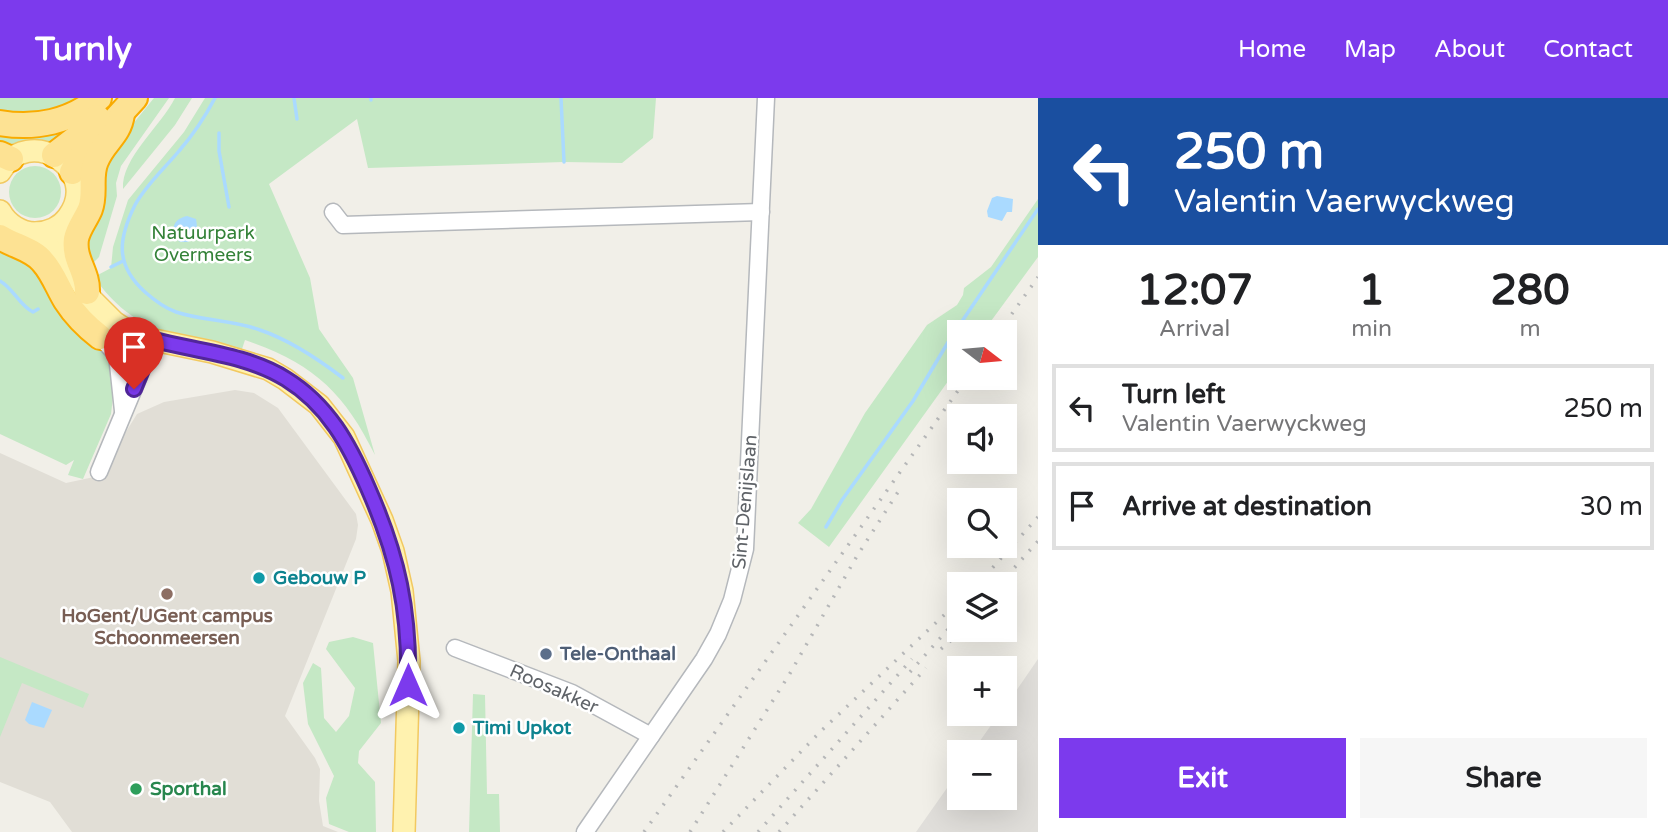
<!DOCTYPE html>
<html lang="en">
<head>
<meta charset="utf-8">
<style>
	body { margin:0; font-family:"Varela Round",sans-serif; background:#f6f6f6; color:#202124; height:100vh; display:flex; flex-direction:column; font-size:26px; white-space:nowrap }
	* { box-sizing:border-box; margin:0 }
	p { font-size:23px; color:#757577 }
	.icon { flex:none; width:38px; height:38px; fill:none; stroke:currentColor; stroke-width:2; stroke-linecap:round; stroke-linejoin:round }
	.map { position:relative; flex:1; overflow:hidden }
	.details { display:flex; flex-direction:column; background:#fff; width:630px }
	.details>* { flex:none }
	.hud { background:#1a4fa0; color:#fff; overflow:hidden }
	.needle { width:46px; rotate:106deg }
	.tools { position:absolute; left:947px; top:222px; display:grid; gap:14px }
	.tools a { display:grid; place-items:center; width:70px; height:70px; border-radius:0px; background:#fff; box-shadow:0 7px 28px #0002; font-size:35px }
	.pin { position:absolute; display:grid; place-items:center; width:60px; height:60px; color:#fff; margin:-72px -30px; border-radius:50% 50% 50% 0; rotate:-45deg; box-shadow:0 0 7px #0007 }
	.pin .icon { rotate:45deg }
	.me { position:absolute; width:77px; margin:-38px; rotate:0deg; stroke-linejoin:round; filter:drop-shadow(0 0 5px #0008) }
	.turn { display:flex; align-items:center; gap:24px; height:147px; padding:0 21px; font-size:32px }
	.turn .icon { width:91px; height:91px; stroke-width:2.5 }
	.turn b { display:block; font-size:49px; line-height:60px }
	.eta { display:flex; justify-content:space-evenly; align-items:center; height:119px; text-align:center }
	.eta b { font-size:42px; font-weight:700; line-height:49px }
	.action { display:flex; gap:14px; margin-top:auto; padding:14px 21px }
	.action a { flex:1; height:80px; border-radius:0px; background:#7c3aed; color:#fff; font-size:28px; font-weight:700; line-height:80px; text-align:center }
	.action a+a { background:#f6f6f6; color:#202124 }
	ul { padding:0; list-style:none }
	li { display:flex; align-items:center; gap:21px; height:88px; margin:0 14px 10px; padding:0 7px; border:4px solid #e0e0e0; border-radius:0px }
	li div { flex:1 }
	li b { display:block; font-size:26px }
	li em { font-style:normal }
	header { display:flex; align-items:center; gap:42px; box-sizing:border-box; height:98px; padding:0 35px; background:#7c3aed; color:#fff }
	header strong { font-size:33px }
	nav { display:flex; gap:38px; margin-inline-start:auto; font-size:24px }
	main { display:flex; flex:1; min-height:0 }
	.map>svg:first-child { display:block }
</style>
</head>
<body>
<header>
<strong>Turnly</strong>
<nav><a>Home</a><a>Map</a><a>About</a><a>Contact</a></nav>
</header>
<main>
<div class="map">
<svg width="1038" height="734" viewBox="0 0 1038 734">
	<rect width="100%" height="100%" fill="#f1efe8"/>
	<path fill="#e0deda" d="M 1038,561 L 1038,734 L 916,734 L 959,673 L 959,700 L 1004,700 L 1004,654 L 972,654 L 999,616 L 1004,616 L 1005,609 Z"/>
	<path fill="#e1ded6" d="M 235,292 L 254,295 L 278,310 L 356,416 L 358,427 L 356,441 L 285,618 L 315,660 L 320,671 L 319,703 L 323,728 L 338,734 L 72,734 L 50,704 L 0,684 L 0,355 L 66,385 L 108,376 L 124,337 L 137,316 L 164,304 Z"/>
	<g fill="#c5e8c5">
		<path d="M 0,0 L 82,0 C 57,15 28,17 0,14 Z"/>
		<path d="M 154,0 L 169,0 L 121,68 L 116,85 L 117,98 L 99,159 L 89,169 L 83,141 L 99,84 L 115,48 Z"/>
		<path d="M 175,0 L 192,0 L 175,27 L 123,91 C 121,60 161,28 175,0 Z"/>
		<path d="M 205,0 L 656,0 L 653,40 L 622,65 L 564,64 L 368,70 L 357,21 L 269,86 L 310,180 L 319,231 L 353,280 L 375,357 C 344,294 313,265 245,242 L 242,251 C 179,240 134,236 94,179 L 111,170 L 113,149 L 128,102 L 184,34 Z"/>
		<path d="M 80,19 L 63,44 L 0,50 L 0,30 Z"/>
		<circle cx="35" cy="94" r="26"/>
		<path d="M 1038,101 L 1038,159 L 983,234 L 959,234 L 959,268 L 829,449 L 798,425 L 811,411 L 865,315 L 927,227 L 957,207 L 963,197 L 964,190 L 991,169 Z"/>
		<path d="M 0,145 L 26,156 L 112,260 L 113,299 L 111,316 L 83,381 L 68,377 L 74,362 L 66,367 L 0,336 Z"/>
		<path d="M 353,539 L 373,545 L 381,625 L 359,653 L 358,665 L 375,684 L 376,734 L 349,734 L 329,726 L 326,700 L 334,678 L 308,626 L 303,585 L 313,565 L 321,570 L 324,620 L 336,634 L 349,618 L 355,590 L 326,551 L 329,544 Z"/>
		<path d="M 0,559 L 89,596 L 83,610 L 22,585 L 0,639 Z"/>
		<path d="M 473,596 L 485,597 L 487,696 L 499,696 L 500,734 L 469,734 Z"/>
	</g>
	<g fill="#aadaff">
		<path d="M 997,98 L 1013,101 L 1012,114 L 1007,114 L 1002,123 L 988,119 L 987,113 L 992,100 Z"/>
		<path d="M 187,118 L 196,121 C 198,132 197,137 188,144 L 180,144 L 173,137 C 173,126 175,121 187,118 Z"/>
		<path d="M 32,604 L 52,612 L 44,630 L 29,626 L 25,622 Z"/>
	</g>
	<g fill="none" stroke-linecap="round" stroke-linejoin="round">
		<g stroke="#aadaff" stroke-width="3.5">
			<path d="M 215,0 C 205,19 193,37 179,53 C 164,71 146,87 135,107 C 118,141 115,167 145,194 C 154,202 165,210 176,214 C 203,223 233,222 260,232 C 290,242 318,261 343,280"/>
			<path d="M 294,0 L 297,21"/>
			<path d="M 371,0 L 371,2"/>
			<path d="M 561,0 L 564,64"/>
			<path d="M 219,35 L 219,53 L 229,109"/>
			<path d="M 111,169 L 123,163"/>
			<path d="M 0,183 C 13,190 20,208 33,214 L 38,211"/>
			<path d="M 826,429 L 842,402 L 913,303 L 950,241 L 1038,111"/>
		</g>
		<g stroke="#b5b8bc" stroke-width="19">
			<g id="minor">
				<path d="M 333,114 L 343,127 L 761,114"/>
				<path d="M 98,231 L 100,239 L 117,257 L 123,313"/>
				<path d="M 99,374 L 154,242"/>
				<path d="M 455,550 L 572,595 L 651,638"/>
				<path d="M 585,734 L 704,561 L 718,536 L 732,502 L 745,451 L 766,0"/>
			</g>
		</g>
		<g stroke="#f2c960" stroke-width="24">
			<g id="major">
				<path d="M 0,74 C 28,24 103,72 68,119 C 61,129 48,135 35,135 C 21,135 7,126 0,113"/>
				<path d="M 66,122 L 62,135 L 63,146 L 76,177 L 92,202 L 114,224 L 126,232 L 154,242 L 212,254 L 268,271 L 285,281 L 319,307 L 344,339 L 382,422 L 393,453 L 402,493 L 409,563 L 404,734"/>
				<path d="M 36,135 C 49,142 53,160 59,174"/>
			</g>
		</g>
		<g stroke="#f9ab00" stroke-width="28">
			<g id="highway">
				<path d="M 0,25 C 35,31 71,24 99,0"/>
				<path d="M 0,56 L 11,61"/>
				<path d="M 54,57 L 80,37 L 97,19"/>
				<path d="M 72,74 L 79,61 L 135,0"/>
				<path d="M 0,139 C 14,148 33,151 43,164 C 53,175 58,190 66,203 C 75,217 87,229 100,239"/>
				<path d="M 87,194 C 88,174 73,162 76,141 C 78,130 86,121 90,111 C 96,95 89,79 96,63 C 104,43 119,38 122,16"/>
			</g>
		</g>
		<use href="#minor" stroke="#fff" stroke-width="16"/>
		<use href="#major" stroke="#fff2af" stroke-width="21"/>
		<use href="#highway" stroke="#fde293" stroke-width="24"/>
		<g stroke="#b6b7b8" stroke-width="3.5" stroke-dasharray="2 9" stroke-linecap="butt">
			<path d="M 999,234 L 1038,179"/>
			<path d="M 978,486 L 1038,419"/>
			<path d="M 1000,486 L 1038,443"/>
			<path d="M 941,551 L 963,532"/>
			<path d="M 910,574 L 959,519"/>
			<path d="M 644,734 L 967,280"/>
			<path d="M 690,734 L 789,577 L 857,458 L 898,394"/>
			<path d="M 723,734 L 821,633 L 959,503"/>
			<path d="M 758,734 L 912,561"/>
			<path d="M 779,734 L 926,570"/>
		</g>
	</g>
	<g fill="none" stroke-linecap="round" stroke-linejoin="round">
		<g stroke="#51269a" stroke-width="18">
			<path id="route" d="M 134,291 L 154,242 C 197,253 248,257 286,281 C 328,307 349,346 368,390 C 398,458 410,513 408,587"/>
		</g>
		<use href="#route" stroke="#7c3aed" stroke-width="12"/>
	</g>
	<g fill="#0f9aa8" stroke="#fff" stroke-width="2.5">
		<circle cx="259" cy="480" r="7"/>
		<circle cx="459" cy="630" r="7"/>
	</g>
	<circle fill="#8d6e63" stroke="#fff" stroke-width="2.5" cx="167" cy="496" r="7"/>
	<circle fill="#5c6f8a" stroke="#fff" stroke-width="2.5" cx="546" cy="556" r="7"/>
	<circle fill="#2e9e5b" stroke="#fff" stroke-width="2.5" cx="136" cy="691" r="7"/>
	<g text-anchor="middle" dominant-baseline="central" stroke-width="5" stroke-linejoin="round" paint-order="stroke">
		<g font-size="19" fill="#348238" stroke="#fff">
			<text x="203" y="135">Natuurpark<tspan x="203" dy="22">Overmeers</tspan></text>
		</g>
		<g font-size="19" fill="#5f6368" stroke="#fff">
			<text transform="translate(745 404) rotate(-85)">Sint-Denijslaan</text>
			<text transform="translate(554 591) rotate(24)">Roosakker</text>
		</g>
		<g font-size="19" font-weight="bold" fill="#0d838f" stroke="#fff" text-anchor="start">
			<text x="273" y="480">Gebouw P</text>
			<text x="473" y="630">Timi Upkot</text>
		</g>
		<g font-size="19" font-weight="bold" fill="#785e54" stroke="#fff">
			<text x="167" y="518">HoGent/UGent campus<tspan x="167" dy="22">Schoonmeersen</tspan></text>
		</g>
		<g font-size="19" font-weight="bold" fill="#4e5e75" stroke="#fff" text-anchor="start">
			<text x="560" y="556">Tele-Onthaal</text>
		</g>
		<g font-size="19" font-weight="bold" fill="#27864d" stroke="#fff" text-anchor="start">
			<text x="150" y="691">Sporthal</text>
		</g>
	</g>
</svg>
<div class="tools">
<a><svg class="needle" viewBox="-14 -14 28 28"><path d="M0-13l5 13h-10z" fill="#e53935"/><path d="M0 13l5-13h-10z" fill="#757577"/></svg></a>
<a><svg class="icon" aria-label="sound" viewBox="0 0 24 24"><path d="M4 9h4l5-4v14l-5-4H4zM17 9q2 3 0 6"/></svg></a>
<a><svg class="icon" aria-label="search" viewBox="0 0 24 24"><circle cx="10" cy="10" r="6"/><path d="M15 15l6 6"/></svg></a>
<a><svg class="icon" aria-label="layers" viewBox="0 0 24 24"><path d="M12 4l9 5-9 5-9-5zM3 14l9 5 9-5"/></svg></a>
<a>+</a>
<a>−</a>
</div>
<div class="pin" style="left:134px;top:291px;background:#d93025"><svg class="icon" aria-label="arrive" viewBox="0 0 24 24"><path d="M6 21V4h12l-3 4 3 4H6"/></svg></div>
<svg class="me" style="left:408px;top:587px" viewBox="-20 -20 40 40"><path d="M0-17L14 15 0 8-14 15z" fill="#7c3aed" stroke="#fff" stroke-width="4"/></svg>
</div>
<section class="details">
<div class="hud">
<div class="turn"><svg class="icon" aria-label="left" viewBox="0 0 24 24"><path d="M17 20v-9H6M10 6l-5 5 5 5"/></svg><div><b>250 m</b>Valentin Vaerwyckweg</div></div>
</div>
<div class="eta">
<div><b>12:07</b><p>Arrival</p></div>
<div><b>1</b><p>min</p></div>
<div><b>280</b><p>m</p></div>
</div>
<ul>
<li><svg class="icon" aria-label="left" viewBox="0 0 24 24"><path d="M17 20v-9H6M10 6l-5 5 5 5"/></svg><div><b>Turn left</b><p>Valentin Vaerwyckweg</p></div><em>250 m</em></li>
<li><svg class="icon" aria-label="arrive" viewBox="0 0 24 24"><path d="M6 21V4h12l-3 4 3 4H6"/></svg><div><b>Arrive at destination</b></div><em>30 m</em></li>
</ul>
<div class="action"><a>Exit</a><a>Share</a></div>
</section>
</main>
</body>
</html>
